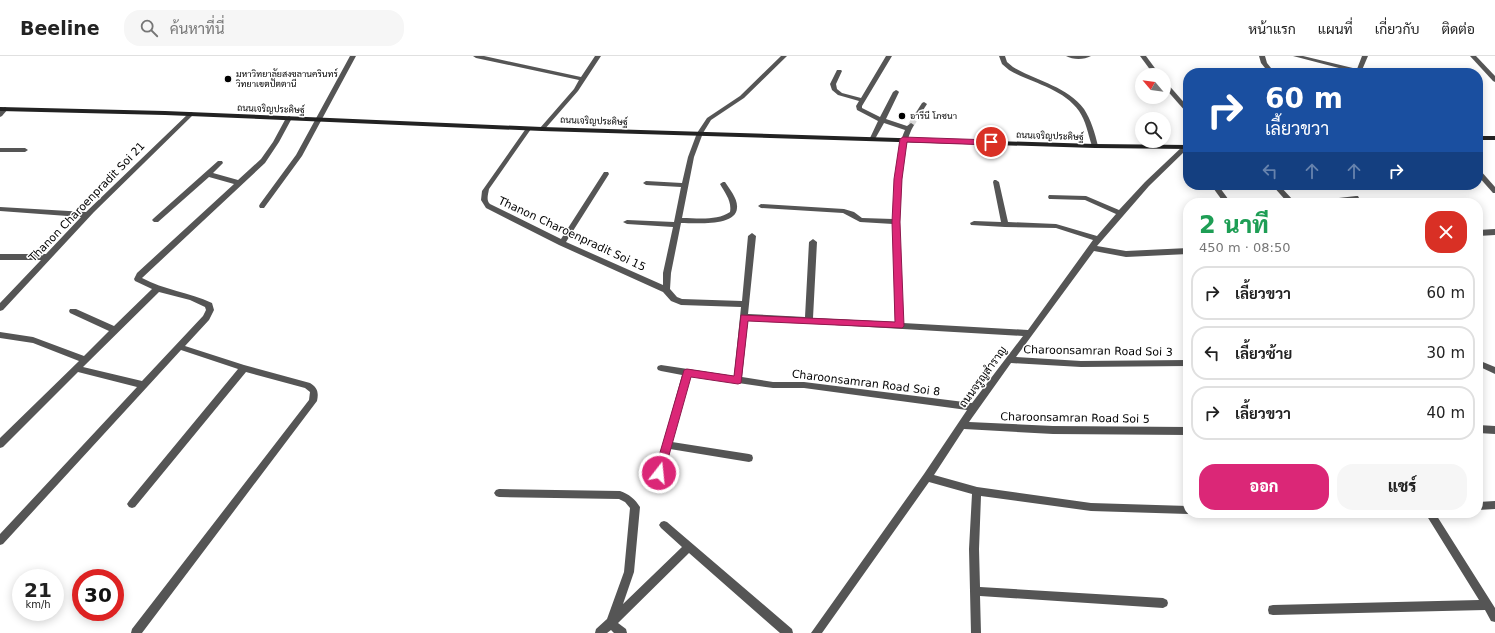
<!DOCTYPE html>
<html lang="th">
<head>
<meta charset="utf-8">
<style>
	body { margin:0; font-family:"DejaVu Sans",Sarabun,sans-serif; background:#f6f6f6; color:#222; height:100vh; display:flex; flex-direction:column; font-size:15px; white-space:nowrap }
	* { box-sizing:border-box; margin:0 }
	p { font-size:13px; color:#767676 }
	.icon { flex:none; width:22px; height:22px; fill:none; stroke:currentColor; stroke-width:2; stroke-linecap:round; stroke-linejoin:round }
	.map { position:relative; flex:1; overflow:hidden }
	.sheet { position:absolute; left:1183px; top:142px; width:300px; height:320px; display:flex; flex-direction:column; background:#fff; border-radius:16px; box-shadow:0 2px 10px #0003 }
	.sheet>* { flex:none }
	.banner { position:absolute; left:1183px; top:12px; width:300px; height:122px; border-radius:16px; box-shadow:0 2px 10px #0003; background:#1a4fa0; color:#fff; overflow:hidden }
	.needle { width:26px; rotate:299deg }
	.tools { position:absolute; left:1135px; top:12px; display:grid; gap:8px }
	.tools a { display:grid; place-items:center; width:36px; height:36px; border-radius:50%; background:#fff; box-shadow:0 2px 10px #0003; font-size:20px }
	.speed { position:absolute; left:12px; top:513px; display:flex; gap:8px; font-size:20px; font-weight:700; text-align:center }
	.speed>* { display:grid; place-content:center; width:52px; height:52px; border-radius:50%; background:#fff; box-shadow:0 2px 10px #0003; line-height:1 }
	.speed small { font-size:10px; font-weight:400 }
	.speed .limit { border:6px solid #d22; background:#fff; color:#111 }
	.pin { position:absolute; display:grid; place-items:center; width:34px; height:34px; color:#fff; margin:-17px; border:2px solid #fff; border-radius:50%; box-shadow:0 1px 4px #0007 }
	.me { position:absolute; width:44px; margin:-22px; rotate:16deg; stroke-linejoin:round; filter:drop-shadow(0 0 3px #0008) }
	.turn { display:flex; align-items:center; gap:14px; height:84px; padding:0 16px; font-size:18px }
	.turn .icon { width:52px; height:52px; stroke-width:2.5 }
	.turn b { display:block; font-size:28px; line-height:34px }
	.lanes { display:flex; align-items:center; height:38px; padding:0 16px; background:#0003; justify-content:center; gap:20px; direction:ltr }
	.lanes .off { opacity:.35 }
	.round { display:grid; place-items:center; flex:none; width:42px; height:42px; border-radius:16px; background:#f6f6f6 }
	.overview { display:flex; align-items:center; justify-content:space-between; height:68px; padding:0 16px }
	h1 { font-size:24px; font-weight:800; line-height:30px; color:#1e9e55 }
	.action { display:flex; gap:8px; margin-top:auto; padding:8px 16px }
	.action a { flex:1; height:46px; border-radius:16px; background:#db2777; color:#fff; font-size:16px; font-weight:800; line-height:46px; text-align:center }
	.action a+a { background:#f6f6f6; color:#222 }
	ul { padding:0; list-style:none }
	li { display:flex; align-items:center; gap:12px; height:54px; margin:0 8px 6px; padding:0 8px; border:2px solid #e0e0e0; border-radius:16px }
	li div { flex:1 }
	li b { display:block; font-size:15px }
	li em { font-style:normal }
	header { display:flex; align-items:center; gap:24px; box-sizing:border-box; height:56px; padding:0 20px; background:#fff; border-bottom:1px solid #e0e0e0 }
	header strong { font-size:19px }
	nav { display:flex; gap:22px; margin-inline-start:auto; font-size:14px }
	.search { width:280px; height:36px; background:#f6f6f6; display:flex; align-items:center; gap:10px; box-sizing:border-box; padding:0 14px; border-radius:16px; color:#767676; font-size:15px }
	.map>svg:first-child { display:block }
</style>
</head>
<body>
<header>
<strong>Beeline</strong>
<div class="search"><svg class="icon" aria-label="search" viewBox="0 0 24 24"><circle cx="10" cy="10" r="6"/><path d="M15 15l6 6"/></svg>ค้นหาที่นี่</div>
<nav><a>หน้าแรก</a><a>แผนที่</a><a>เกี่ยวกับ</a><a>ติดต่อ</a></nav>
</header>
<div class="map">
<svg width="1495" height="577" viewBox="0 0 1495 577">
	<rect width="100%" height="100%" fill="#fff"/>
	<g fill="none" stroke-linecap="round" stroke-linejoin="round">
		<path stroke="#d9d9d9" stroke-width="6" stroke-dasharray="6 3.5" stroke-linecap="butt" d="M 911,69 L 918,58"/>
		<g fill="#555" fill-rule="evenodd">
			<path d="M 350,0 L 356,0 L 302,100 L 264,152 L 260,152 L 259,150 L 260,148 L 296,99 Z"/>
			<path d="M 473,0 L 484,0 L 581,21 L 595,0 L 601,0 L 578,35 L 544,74 L 542,75 L 539,73 L 540,72 L 574,33 L 579,24 L 476,2 Z"/>
			<path d="M 781,0 L 787,0 L 744,42 L 711,64 L 703,77 L 694,101 L 682,162 C 697,162 717,165 730,156 C 732,145 725,137 720,128 L 723,126 L 725,126 C 730,134 738,143 737,152 C 736,171 694,167 681,167 L 671,217 L 670,233 L 677,241 L 682,243 L 742,245 L 748,180 L 752,177 L 756,180 L 748,258 L 805,261 L 809,186 L 813,183 L 817,186 L 813,262 L 895,266 L 893,168 L 860,166 L 843,157 L 761,152 L 758,150 L 761,148 L 844,153 L 854,156 L 862,162 L 893,163 C 894,139 895,95 905,74 L 884,67 L 875,83 L 871,83 L 870,82 L 878,65 L 857,54 L 856,50 L 859,45 L 838,39 L 832,34 L 830,28 L 837,14 L 841,14 L 842,15 L 836,28 L 837,33 L 842,37 L 861,42 L 886,0 L 892,0 L 862,50 L 862,52 L 880,61 L 893,36 L 896,34 L 898,35 L 899,36 L 886,63 L 907,70 L 911,67 L 914,69 C 906,82 905,98 903,113 C 897,164 901,216 903,267 L 1028,274 L 1093,184 L 1056,172 L 1005,171 L 971,169 L 970,167 L 974,165 L 1001,166 L 993,126 L 994,124 L 996,124 L 999,126 L 1008,166 L 1056,168 L 1097,180 L 1116,158 L 1085,144 L 1051,143 L 1049,143 L 1048,141 L 1049,139 L 1086,140 L 1119,154 L 1145,126 L 1183,90 L 1188,90 L 1188,97 L 1185,95 L 1149,130 L 1097,190 L 1126,195 L 1188,192 L 1188,198 L 1126,201 L 1094,195 L 1016,301 L 1081,305 L 1188,304 L 1188,310 L 1081,311 L 1011,307 L 969,366 L 1053,370 L 1188,371 L 1188,379 L 1053,378 L 964,373 L 934,419 L 977,431 L 1091,447 L 1188,450 L 1188,457 L 1191,457 L 1188,458 L 1091,455 L 981,440 L 979,493 L 980,531 L 1163,542 L 1167,544 L 1168,547 L 1167,550 L 1163,552 L 980,540 L 981,577 L 971,577 L 969,493 L 972,438 L 929,426 L 822,577 L 811,577 L 924,418 L 967,354 L 804,332 L 773,332 L 690,320 L 672,386 L 749,398 L 752,399 L 753,402 L 752,405 L 749,406 L 670,393 L 662,420 L 659,421 L 656,420 L 655,417 L 682,319 L 661,315 L 658,314 L 657,312 L 658,310 L 661,309 L 734,320 L 741,251 L 681,249 L 671,245 L 663,236 L 559,189 L 486,152 L 481,144 L 482,135 L 527,71 L 531,71 L 531,73 L 489,133 C 488,139 486,144 490,148 L 561,183 L 604,116 L 608,116 L 609,118 L 566,186 L 663,229 L 663,217 L 673,171 L 627,168 L 623,166 L 627,164 L 674,166 L 681,131 L 646,129 L 643,127 L 646,125 L 682,127 L 688,101 L 697,77 L 707,62 L 740,40 ZM 748,264 L 1023,280 L 972,347 L 804,326 L 773,326 L 742,321 Z"/>
			<path d="M 999,0 L 1005,0 L 1007,6 L 1013,11 C 1036,25 1067,30 1084,53 C 1091,64 1095,77 1098,90 L 1097,91 L 1095,92 L 1092,90 C 1088,78 1086,65 1079,55 C 1063,32 1031,27 1009,14 L 1002,8 Z"/>
			<path d="M 1066,0 L 1091,0 C 1084,4 1073,4 1066,0 Z"/>
			<path d="M 1259,0 L 1265,0 L 1267,7 L 1275,17 L 1269,17 L 1261,7 Z"/>
			<path d="M 1293,0 L 1303,0 L 1357,13 L 1362,0 L 1368,0 L 1362,14 L 1366,17 L 1358,17 Z"/>
			<path d="M 1470,0 L 1476,0 L 1495,20 L 1495,26 L 1493,25 Z"/>
			<path d="M 924,46 L 927,48 L 920,59 L 918,60 L 916,59 L 915,58 L 922,47 Z"/>
			<path d="M 5,51 L 8,53 L 2,60 L 0,61 L 0,55 Z"/>
			<path d="M 191,56 L 193,57 L 193,59 L 94,156 L 3,254 L 0,255 L 0,247 L 41,204 L 0,204 L 0,198 L 46,198 L 81,161 L 0,155 L 0,151 L 86,156 L 189,57 Z"/>
			<path d="M 289,60 L 292,62 L 279,86 L 265,107 L 142,222 C 164,234 189,236 212,247 L 214,254 L 209,264 L 185,290 L 244,309 L 310,327 C 317,331 319,336 317,345 L 142,577 L 131,577 L 132,573 L 309,344 L 310,336 L 305,332 L 246,316 L 135,451 L 132,452 L 129,451 L 127,448 L 129,445 L 238,313 L 181,294 L 3,488 L 0,489 L 0,478 L 137,331 L 78,316 L 3,391 L 0,392 L 0,382 L 79,305 L 33,287 L 0,282 L 0,276 L 33,281 L 84,300 L 109,275 L 70,257 L 69,255 L 70,253 L 76,253 L 114,270 L 152,233 L 135,225 L 134,223 L 137,217 L 234,128 L 209,121 L 158,166 L 154,166 L 152,164 L 154,162 L 218,105 L 222,105 L 223,107 L 213,117 L 238,124 L 261,103 L 273,86 L 286,62 ZM 159,236 L 190,244 L 205,251 L 206,254 L 203,260 L 142,325 L 83,311 Z"/>
			<path d="M 0,92 L 25,92 L 28,94 L 25,96 L 0,96 Z"/>
			<path d="M 1478,114 L 1480,114 L 1495,131 L 1495,137 L 1493,137 L 1478,120 Z"/>
			<path d="M 1211,129 L 1218,129 L 1231,147 L 1224,147 Z"/>
			<path d="M 1272,129 L 1279,129 L 1293,144 L 1298,147 L 1288,147 Z"/>
			<path d="M 1356,140 L 1358,140 L 1359,142 L 1358,144 L 1333,147 L 1310,147 L 1313,145 Z"/>
			<path d="M 1495,173 L 1495,179 L 1478,180 L 1478,174 Z"/>
			<path d="M 1478,304 L 1495,311 L 1495,318 L 1478,310 Z"/>
			<path d="M 1478,369 L 1495,370 L 1495,378 L 1478,377 Z"/>
			<path d="M 499,433 L 620,435 C 629,438 635,443 640,451 L 634,516 L 623,548 L 682,491 L 661,472 L 659,469 L 661,466 L 664,465 L 667,466 L 792,573 L 793,577 L 780,577 L 689,497 L 618,567 L 626,573 L 627,577 L 614,577 L 611,574 L 607,577 L 595,577 L 596,573 L 607,563 L 624,516 L 630,452 L 625,446 L 619,443 L 499,441 L 496,440 L 494,437 L 496,434 Z"/>
			<path d="M 1495,445 L 1495,453 L 1478,454 L 1478,446 Z"/>
			<path d="M 1425,457 L 1435,457 L 1495,552 L 1495,566 L 1491,565 L 1485,554 L 1273,559 L 1269,558 L 1268,554 L 1269,550 L 1273,549 L 1479,544 Z"/>
		</g>
		<g fill="#555" fill-rule="evenodd">
			<path d="M 1140,0 L 1146,0 L 1160,19 L 1154,19 Z"/>
			<path d="M 1164,25 L 1166,26 L 1188,51 L 1188,57 L 1186,56 L 1164,31 Z"/>
		</g>
		<g fill="#222" fill-rule="evenodd">
			<path d="M 0,51 L 165,55 L 542,71 L 1095,88 L 1188,89 L 1188,93 L 1095,92 L 542,75 L 165,59 L 0,55 Z"/>
			<rect x="1478" y="80" width="17" height="4"/>
		</g>
	</g>
	<path fill="#db2777" stroke="#8e194d" d="M 903,81 L 991,84 L 995,86 L 991,89 L 907,86 L 902,123 L 900,166 L 904,270 L 902,272 L 748,265 L 741,327 L 738,328 L 691,321 L 664,417 L 662,420 L 659,422 L 655,420 L 654,417 L 684,314 L 687,313 L 734,320 L 741,259 L 895,266 L 892,166 L 894,123 L 900,83 Z"/>
	<g fill="#000" stroke="#fff" stroke-width="1.5">
		<circle cx="228" cy="23" r="4"/>
		<circle cx="902" cy="60" r="4"/>
	</g>
	<g text-anchor="middle" dominant-baseline="central" stroke-width="3" stroke-linejoin="round" paint-order="stroke">
		<g font-size="9" fill="#000" stroke="#fff" text-anchor="start">
			<text x="236" y="18">มหาวิทยาลัยสงขลานครินทร์<tspan x="236" dy="10">วิทยาเขตปัตตานี</tspan></text>
			<text x="910" y="60">อารีนี โภชนา</text>
		</g>
		<g font-size="9" fill="#000" stroke="#fff">
			<text transform="translate(271 53) rotate(2)">ถนนเจริญประดิษฐ์</text>
			<text transform="translate(594 65) rotate(2)">ถนนเจริญประดิษฐ์</text>
			<text transform="translate(1050 80) rotate(2)">ถนนเจริญประดิษฐ์</text>
		</g>
		<g font-size="11" fill="#000" stroke="#fff">
			<text transform="translate(87 146) rotate(-46)">Thanon Charoenpradit Soi 21</text>
			<text transform="translate(572 178) rotate(25)">Thanon Charoenpradit Soi 15</text>
			<text transform="translate(1098 295) rotate(1)">Charoonsamran Road Soi 3</text>
			<text transform="translate(983 321) rotate(-54)">ถนนจรูญสำราญ</text>
			<text transform="translate(866 327) rotate(7)">Charoonsamran Road Soi 8</text>
			<text transform="translate(1075 362) rotate(1)">Charoonsamran Road Soi 5</text>
		</g>
	</g>
</svg>
<div class="tools">
<a><svg class="needle" viewBox="-14 -14 28 28"><path d="M0-13l5 13h-10z" fill="#e53935"/><path d="M0 13l5-13h-10z" fill="#767676"/></svg></a>
<a><svg class="icon" aria-label="search" viewBox="0 0 24 24"><circle cx="10" cy="10" r="6"/><path d="M15 15l6 6"/></svg></a>
</div>
<div class="speed"><div>21<small>km/h</small></div><div class="limit">30</div></div>
<div class="pin" style="left:991px;top:86px;background:#d93025"><svg class="icon" aria-label="arrive" viewBox="0 0 24 24"><path d="M6 21V4h12l-3 4 3 4H6"/></svg></div>
<svg class="me" style="left:659px;top:417px" viewBox="-20 -20 40 40"><circle r="17" fill="#db2777" stroke="#fff" stroke-width="3"/><path d="M0-11L8 9 0 5-8 9z" fill="#fff"/></svg>
<div class="banner">
<div class="turn"><svg class="icon" aria-label="right" viewBox="0 0 24 24"><path d="M7 20v-9h11M14 6l5 5-5 5"/></svg><div><b>60 m</b>เลี้ยวขวา</div></div>
<div class="lanes"><svg class="icon off" aria-label="left" viewBox="0 0 24 24"><path d="M17 20v-9H6M10 6l-5 5 5 5"/></svg><svg class="icon off" aria-label="ahead" viewBox="0 0 24 24"><path d="M12 20V5M6 11l6-6 6 6"/></svg><svg class="icon off" aria-label="ahead" viewBox="0 0 24 24"><path d="M12 20V5M6 11l6-6 6 6"/></svg><svg class="icon" aria-label="right" viewBox="0 0 24 24"><path d="M7 20v-9h11M14 6l5 5-5 5"/></svg></div>
</div>
<section class="sheet">
<div class="overview"><div><h1>2 นาที</h1><p>450 m · 08:50</p></div><a class="round" style="background:#d93025;color:#fff"><svg class="icon" aria-label="close" viewBox="0 0 24 24"><path d="M6 6l12 12M18 6L6 18"/></svg></a></div>
<ul>
<li><svg class="icon" aria-label="right" viewBox="0 0 24 24"><path d="M7 20v-9h11M14 6l5 5-5 5"/></svg><div><b>เลี้ยวขวา</b></div><em>60 m</em></li>
<li><svg class="icon" aria-label="left" viewBox="0 0 24 24"><path d="M17 20v-9H6M10 6l-5 5 5 5"/></svg><div><b>เลี้ยวซ้าย</b></div><em>30 m</em></li>
<li><svg class="icon" aria-label="right" viewBox="0 0 24 24"><path d="M7 20v-9h11M14 6l5 5-5 5"/></svg><div><b>เลี้ยวขวา</b></div><em>40 m</em></li>
</ul>
<div class="action"><a>ออก</a><a>แชร์</a></div>
</section>
</div>
</body>
</html>
